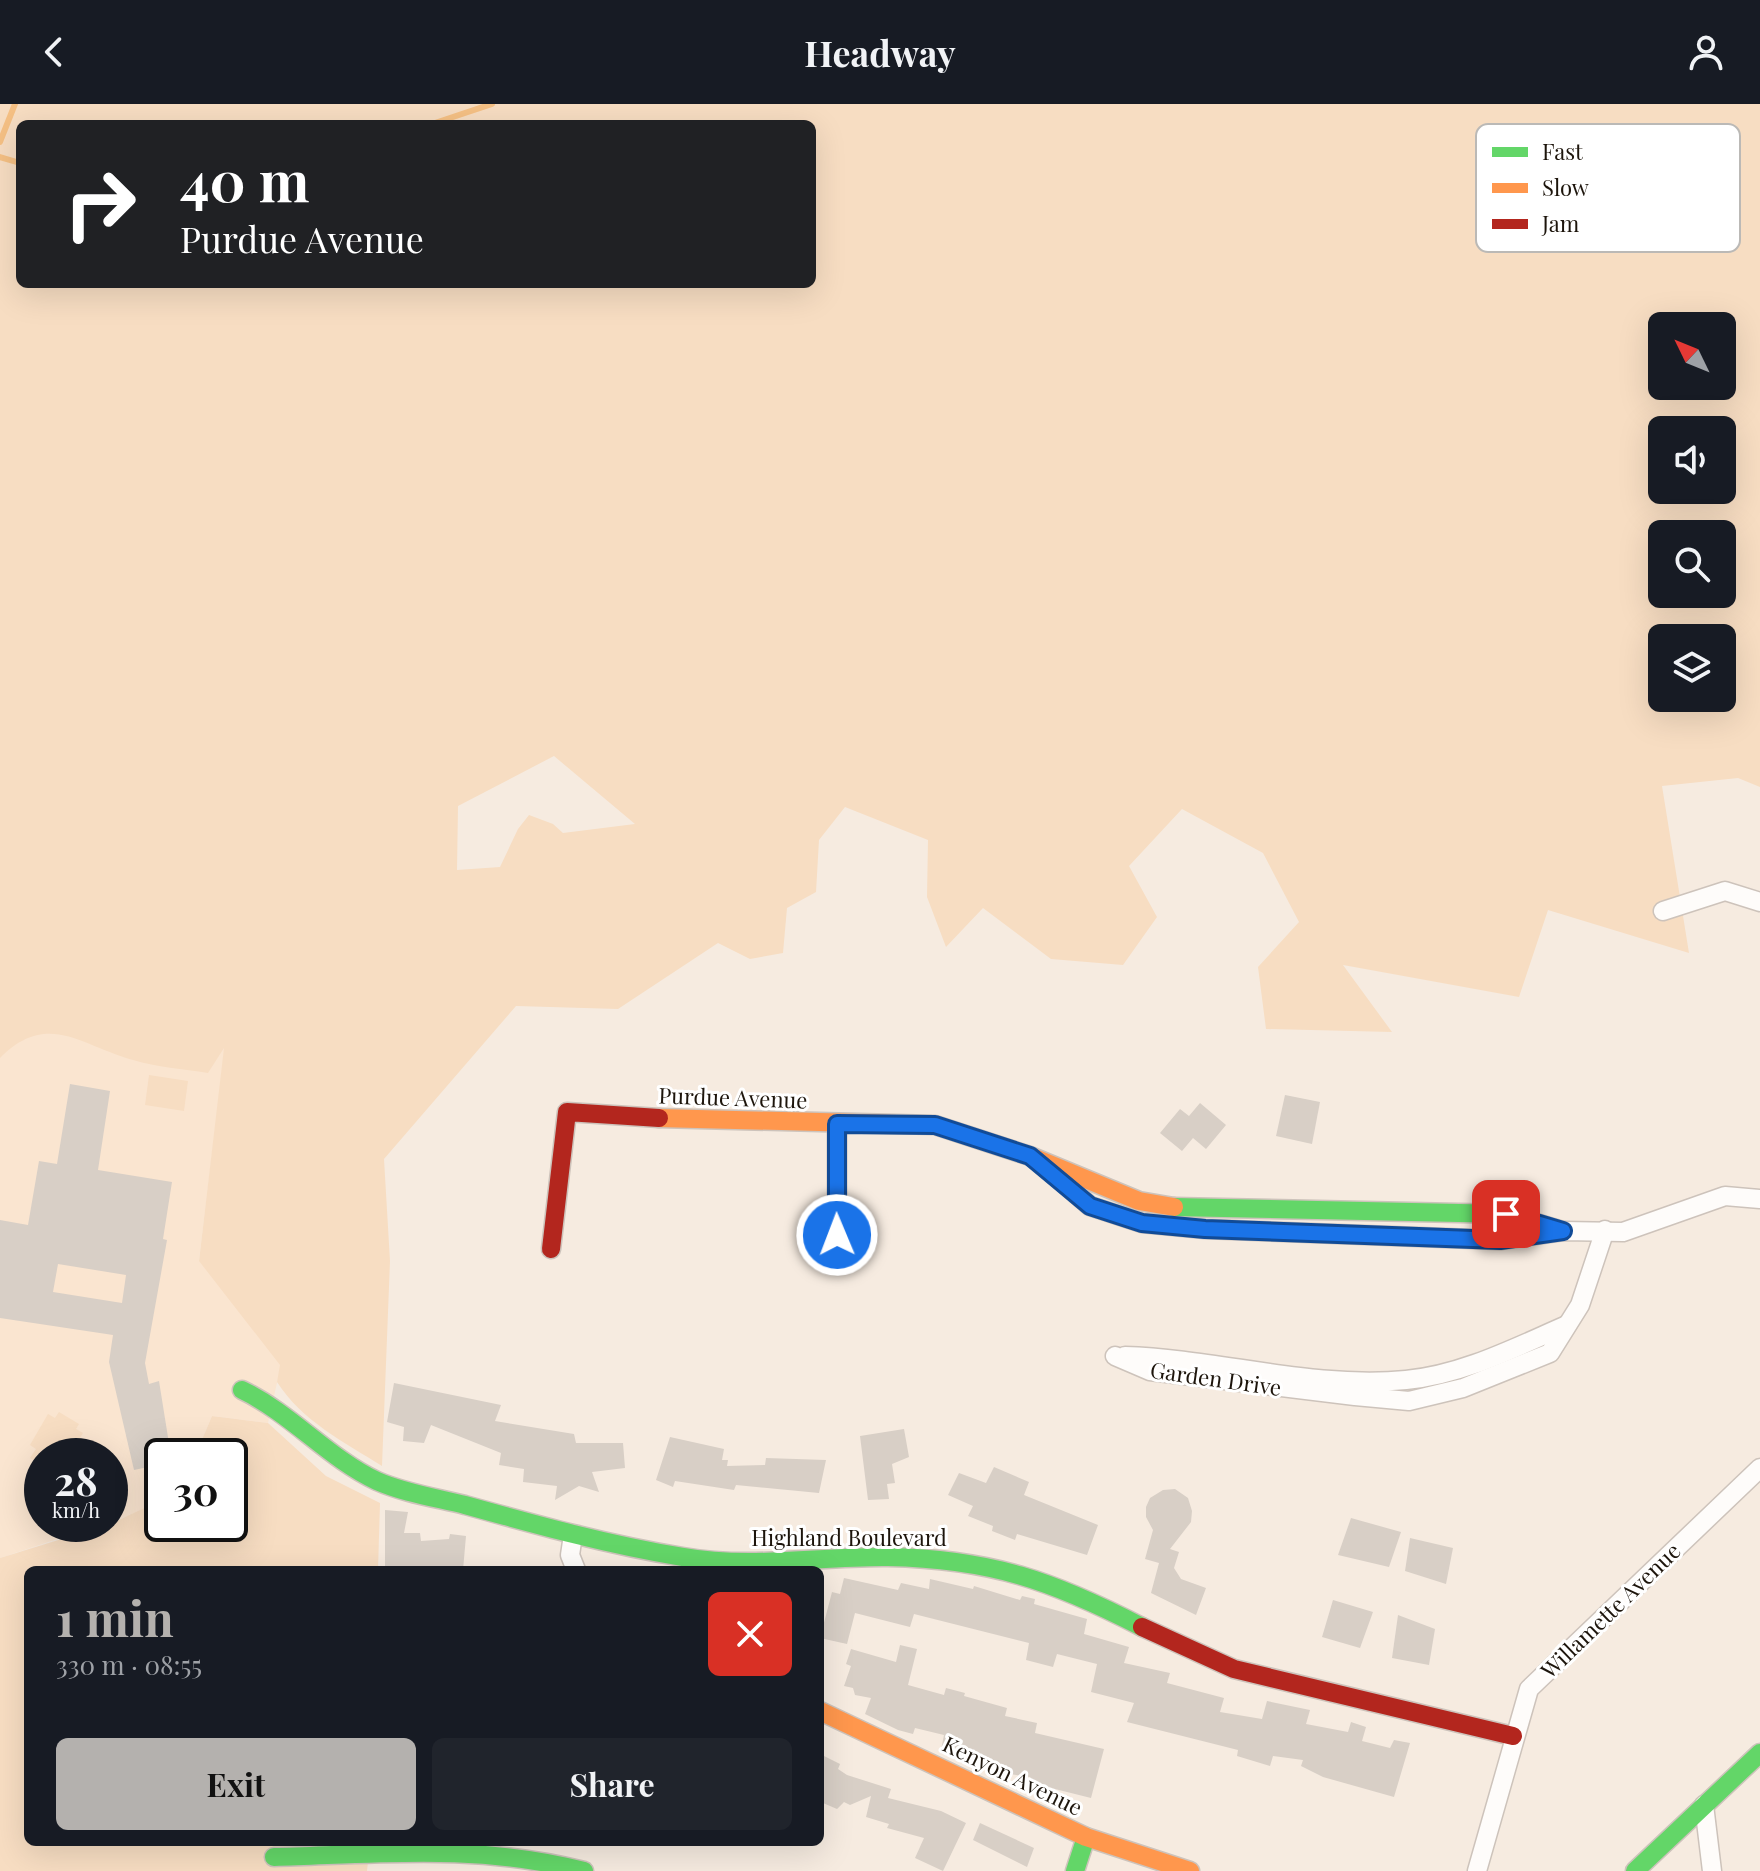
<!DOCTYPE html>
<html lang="en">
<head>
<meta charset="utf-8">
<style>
	body { margin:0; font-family:"Playfair Display",serif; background:#20242c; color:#f1f3f6; height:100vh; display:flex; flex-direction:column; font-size:30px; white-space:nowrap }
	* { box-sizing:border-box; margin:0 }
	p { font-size:26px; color:#9ea1a6 }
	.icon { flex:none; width:44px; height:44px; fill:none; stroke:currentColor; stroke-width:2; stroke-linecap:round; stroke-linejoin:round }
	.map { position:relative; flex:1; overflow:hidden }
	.sheet { position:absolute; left:24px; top:1462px; width:800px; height:280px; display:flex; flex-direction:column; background:#171b24; border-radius:12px; box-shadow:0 8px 32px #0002 }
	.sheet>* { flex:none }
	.guide { position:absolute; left:16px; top:16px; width:800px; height:168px; border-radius:12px; box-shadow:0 8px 32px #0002; background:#202124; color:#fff; overflow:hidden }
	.needle { width:52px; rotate:313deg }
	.buttons { position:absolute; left:1648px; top:208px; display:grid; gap:16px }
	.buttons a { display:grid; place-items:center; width:88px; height:88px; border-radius:12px; background:#171b24; box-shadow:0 8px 32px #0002; font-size:40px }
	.speed { position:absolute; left:24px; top:1334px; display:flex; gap:16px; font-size:40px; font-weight:700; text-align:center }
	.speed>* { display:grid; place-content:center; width:104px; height:104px; border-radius:50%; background:#171b24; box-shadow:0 8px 32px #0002; line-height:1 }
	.speed small { font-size:20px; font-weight:400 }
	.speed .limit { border:4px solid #111; border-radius:12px; background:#fff; color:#111 }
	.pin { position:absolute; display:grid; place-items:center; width:68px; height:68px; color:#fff; margin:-34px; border-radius:16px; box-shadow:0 4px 12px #0006 }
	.me { position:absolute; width:88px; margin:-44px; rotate:359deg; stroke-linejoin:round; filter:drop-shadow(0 0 6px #0008) }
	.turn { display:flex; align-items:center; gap:28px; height:168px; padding:0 32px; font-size:36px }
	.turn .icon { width:104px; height:104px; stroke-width:2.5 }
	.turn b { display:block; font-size:56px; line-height:68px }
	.round { display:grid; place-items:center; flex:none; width:84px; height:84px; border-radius:12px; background:#20242c }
	.head { display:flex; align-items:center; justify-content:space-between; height:136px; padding:0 32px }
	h1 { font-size:48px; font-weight:700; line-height:60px; color:#b4b1ae }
	.primary-button { display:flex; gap:16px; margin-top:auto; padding:16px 32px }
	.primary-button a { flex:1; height:92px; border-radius:12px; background:#b4b1ae; color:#111; font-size:32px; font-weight:700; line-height:92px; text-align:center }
	.primary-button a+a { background:#20242c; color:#f1f3f6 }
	header { display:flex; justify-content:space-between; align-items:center; height:104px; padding:0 32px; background:#171b24; font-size:36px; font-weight:700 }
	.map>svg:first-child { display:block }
</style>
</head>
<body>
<header><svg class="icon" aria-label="back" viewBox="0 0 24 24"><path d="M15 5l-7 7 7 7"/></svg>Headway<svg class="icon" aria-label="person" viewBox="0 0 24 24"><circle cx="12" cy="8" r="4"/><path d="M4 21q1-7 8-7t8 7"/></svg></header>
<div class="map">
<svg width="1760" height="1767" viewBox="0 0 1760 1767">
	<rect width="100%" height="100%" fill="#f6ebe0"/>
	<path fill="#fae5d0" d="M 0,887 L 231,894 L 199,1156 L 281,1261 L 268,1319 L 212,1312 L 195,1352 L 162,1352 L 162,1396 L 146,1406 L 110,1418 L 110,1352 L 42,1352 L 42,1420 L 103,1420 L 0,1454 Z"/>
	<g fill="#f7ddc2" fill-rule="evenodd">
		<path d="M 0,0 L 1760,0 L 1760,683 L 1738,674 L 1662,682 L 1689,849 L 1548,806 L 1519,893 L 1343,861 L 1392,928 L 1266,925 L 1258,863 L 1299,818 L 1263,749 L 1182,705 L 1129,762 L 1157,813 L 1123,861 L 1051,855 L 983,804 L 946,843 L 927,793 L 928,736 L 845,703 L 819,736 L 816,788 L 787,804 L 783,849 L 750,855 L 718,839 L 618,905 L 516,902 L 384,1055 L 390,1157 L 382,1362 C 344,1338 302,1317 277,1278 L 280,1261 L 199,1157 L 224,944 L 208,969 C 183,965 157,963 133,956 C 81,942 48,906 0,954 ZM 20,20 L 812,20 L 812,180 L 20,180 ZM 1662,222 L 1722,222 L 1722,282 L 1662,282 ZM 1662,326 L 1722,326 L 1722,386 L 1662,386 ZM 1662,430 L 1722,430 L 1722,490 L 1662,490 ZM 1662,534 L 1722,534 L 1722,594 L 1662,594 ZM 554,652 L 635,720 L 563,729 L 553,720 L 529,711 L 518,725 L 500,763 L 457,766 L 458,702 Z"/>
		<path d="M 149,971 L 188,977 L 184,1007 L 145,1001 Z"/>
		<path d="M 59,1308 L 79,1320 L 76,1325 L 83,1329 L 71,1348 L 76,1351 L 42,1352 L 42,1361 L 30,1354 L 36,1345 L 30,1341 L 48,1310 L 55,1314 Z"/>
		<path d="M 212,1312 L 268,1319 L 326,1372 L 380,1399 L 378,1466 L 28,1466 L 28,1738 L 370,1738 L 367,1767 L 0,1767 L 0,1454 L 110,1420 L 162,1396 L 162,1420 L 230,1420 L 230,1352 L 195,1352 Z"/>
	</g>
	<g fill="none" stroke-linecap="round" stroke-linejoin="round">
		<g stroke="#f5c084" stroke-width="6">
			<path d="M 432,20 L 492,0"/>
			<path d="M 0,38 L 15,0"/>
			<path d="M 0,53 L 20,59"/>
		</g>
	</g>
	<g fill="#d8cfc6" fill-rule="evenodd">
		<path d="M 70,980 L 110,987 L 98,1066 L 172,1078 L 163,1135 L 167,1136 L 145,1259 L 149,1280 L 159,1277 L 171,1352 L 162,1352 L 162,1360 L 134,1366 L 109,1258 L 113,1231 L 0,1214 L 0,1116 L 28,1121 L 39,1057 L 57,1060 ZM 58,1160 L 126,1171 L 122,1199 L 53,1188 Z"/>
		<path d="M 1285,991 L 1320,998 L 1312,1040 L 1276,1032 Z"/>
		<path d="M 1200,999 L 1226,1021 L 1206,1045 L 1193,1034 L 1182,1047 L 1160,1029 L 1180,1005 L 1189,1012 Z"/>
		<path d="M 394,1279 L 501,1301 L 495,1317 L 574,1330 L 576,1339 L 623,1339 L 625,1364 L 592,1368 L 599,1388 L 579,1382 L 555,1396 L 557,1382 L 523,1378 L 524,1365 L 499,1361 L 501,1349 L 431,1321 L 424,1339 L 403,1337 L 404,1323 L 387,1318 Z"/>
		<path d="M 904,1325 L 909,1353 L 892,1360 L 895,1379 L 887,1380 L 889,1395 L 868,1396 L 860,1332 Z"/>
		<path d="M 670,1333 L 724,1345 L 722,1356 L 728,1356 L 727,1362 L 765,1361 L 766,1354 L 826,1356 L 819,1389 L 736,1381 L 734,1386 L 675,1377 L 673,1383 L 656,1376 Z"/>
		<path d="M 994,1363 L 1029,1378 L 1024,1391 L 1098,1421 L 1087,1451 L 1017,1430 L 1015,1436 L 992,1427 L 993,1422 L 968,1412 L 973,1402 L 948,1391 L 959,1369 L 986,1379 Z"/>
		<path d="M 1175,1385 L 1188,1394 L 1192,1407 L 1191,1418 L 1170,1445 L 1179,1448 L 1174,1464 L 1181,1475 L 1206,1484 L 1196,1511 L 1151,1489 L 1159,1459 L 1145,1455 L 1153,1426 L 1146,1413 L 1146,1403 L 1150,1394 L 1163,1386 Z"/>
		<path d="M 385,1406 L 408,1408 L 404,1429 L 420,1429 L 421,1437 L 449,1435 L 450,1430 L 466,1432 L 463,1466 L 447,1466 L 448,1462 L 385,1466 Z"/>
		<path d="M 1351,1414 L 1401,1428 L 1389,1463 L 1338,1451 Z"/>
		<path d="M 1410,1434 L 1453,1444 L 1446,1480 L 1405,1467 Z"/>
		<path d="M 844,1474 L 898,1486 L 901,1479 L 929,1485 L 930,1475 L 973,1485 L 974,1482 L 1020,1496 L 1022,1492 L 1035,1495 L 1034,1500 L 1087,1515 L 1084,1530 L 1129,1543 L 1124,1559 L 1170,1569 L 1167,1579 L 1224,1594 L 1220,1608 L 1262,1615 L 1267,1597 L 1310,1606 L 1306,1620 L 1348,1628 L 1351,1618 L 1366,1623 L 1362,1637 L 1390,1644 L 1394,1636 L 1410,1639 L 1394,1693 L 1323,1673 L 1301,1662 L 1303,1656 L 1273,1652 L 1270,1662 L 1237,1652 L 1238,1646 L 1127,1618 L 1134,1599 L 1091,1588 L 1097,1560 L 1057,1550 L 1053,1563 L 1026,1556 L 1029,1539 L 914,1510 L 910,1523 L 855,1509 L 847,1540 L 820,1534 L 832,1488 L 840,1490 Z"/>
		<path d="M 1333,1496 L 1373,1508 L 1360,1544 L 1322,1533 Z"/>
		<path d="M 1398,1511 L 1435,1525 L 1429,1561 L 1392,1554 Z"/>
		<path d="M 900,1541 L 917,1545 L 908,1581 L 944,1591 L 946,1584 L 965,1589 L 964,1592 L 1007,1604 L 1005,1612 L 1037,1619 L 1035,1629 L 1104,1645 L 1091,1694 L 1043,1682 L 1042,1690 L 1027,1685 L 1030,1673 L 996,1668 L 997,1664 L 941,1646 L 944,1631 L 915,1624 L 913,1630 L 898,1626 L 865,1610 L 871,1594 L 855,1591 L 853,1584 L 844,1582 L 851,1562 L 846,1560 L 851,1545 L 896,1558 Z"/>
		<path d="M 824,1652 L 840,1660 L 838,1665 L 847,1671 L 891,1685 L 888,1694 L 941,1707 L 966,1719 L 943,1767 L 915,1754 L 924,1734 L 887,1724 L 889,1720 L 866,1713 L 871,1692 L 850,1701 L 844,1698 L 837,1705 L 823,1699 L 820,1664 Z"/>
		<path d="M 980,1719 L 1034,1744 L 1027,1763 L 973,1736 Z"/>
	</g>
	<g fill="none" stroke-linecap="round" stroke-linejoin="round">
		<g stroke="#cdc3bb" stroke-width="21">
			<g id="street">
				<path d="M 1663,807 L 1725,787 L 1760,798"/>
				<path d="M 837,1020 L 837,1131"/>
				<path d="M 1051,1068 L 1090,1102 L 1142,1119 L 1205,1125 L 1500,1136 L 1563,1127 L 1623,1128 L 1725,1092 L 1760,1095"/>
				<path d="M 1115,1252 L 1150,1267 L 1355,1292 L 1409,1297 L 1463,1284 L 1550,1249 L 1580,1201 L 1605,1126"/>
				<path d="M 1125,1252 C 1219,1255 1312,1285 1406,1276 C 1462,1271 1516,1243 1567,1221"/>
				<path d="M 573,1431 L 570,1451 L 576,1466"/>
				<path d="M 1704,1701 L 1712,1767"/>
				<path d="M 1477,1767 L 1529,1585 L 1760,1364"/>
			</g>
		</g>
		<g stroke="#cdc3bb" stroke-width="21">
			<g id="fast">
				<path d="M 1174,1103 L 1506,1110 L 1563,1127"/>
				<path d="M 242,1286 C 292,1310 328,1354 377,1377 C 404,1389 437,1394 465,1401 C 537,1421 609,1441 683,1453 C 751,1465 820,1452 888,1453 C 991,1455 1053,1477 1142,1523"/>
				<path d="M 274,1753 C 382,1750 478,1740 584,1767"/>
				<path d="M 1075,1767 L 1086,1733"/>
				<path d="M 1635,1767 L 1760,1649"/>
			</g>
		</g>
		<g stroke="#cdc3bb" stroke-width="21">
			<g id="slow">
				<path d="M 659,1014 L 935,1021 L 1030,1052 L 1139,1097 L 1174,1103"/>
				<path d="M 820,1607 L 1086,1733 L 1190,1767"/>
			</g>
		</g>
		<g stroke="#cdc3bb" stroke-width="21">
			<g id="jam">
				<path d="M 551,1145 L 567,1008 L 659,1014"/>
				<path d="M 1142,1523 L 1234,1565 L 1513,1632"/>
			</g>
		</g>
		<use href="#street" stroke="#fefcfa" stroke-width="18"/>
		<use href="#fast" stroke="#63d668" stroke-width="18"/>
		<use href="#slow" stroke="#ff974d" stroke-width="18"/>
		<use href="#jam" stroke="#b3261e" stroke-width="18"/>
	</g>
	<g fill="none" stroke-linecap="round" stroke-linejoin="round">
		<g stroke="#114b97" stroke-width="20">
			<path id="route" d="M 837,1131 L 837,1020 L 935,1021 L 1030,1052 L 1090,1102 L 1142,1119 L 1205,1125 L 1500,1136 L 1563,1127 L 1506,1110"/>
		</g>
		<use href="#route" stroke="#1a73e8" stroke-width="14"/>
	</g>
	<g text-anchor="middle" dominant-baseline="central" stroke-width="6" stroke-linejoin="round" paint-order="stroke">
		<g font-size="22" fill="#1d150c" stroke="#fff">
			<text transform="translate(733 993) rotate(2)">Purdue Avenue</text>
			<text transform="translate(1216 1274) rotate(8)">Garden Drive</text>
			<text x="849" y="1433">Highland Boulevard</text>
			<text transform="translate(1610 1506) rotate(-44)">Willamette Avenue</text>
			<text transform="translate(1013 1671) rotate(26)">Kenyon Avenue</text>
		</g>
	</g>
	<rect x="1476" y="20" width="264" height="128" rx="12" fill="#fff" stroke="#bbb9b6" stroke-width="2"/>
	<rect x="1492" y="43" width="36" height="10" fill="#63d668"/>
	<rect x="1492" y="79" width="36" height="10" fill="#ff974d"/>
	<rect x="1492" y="115" width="36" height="10" fill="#b3261e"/>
	<g font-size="22" fill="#1d150c">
		<text x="1542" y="56">Fast</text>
		<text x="1542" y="92">Slow</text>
		<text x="1542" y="128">Jam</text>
	</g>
</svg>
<div class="buttons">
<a><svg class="needle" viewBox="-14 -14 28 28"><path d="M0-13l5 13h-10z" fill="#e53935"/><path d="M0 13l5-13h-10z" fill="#9ea1a6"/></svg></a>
<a><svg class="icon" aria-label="sound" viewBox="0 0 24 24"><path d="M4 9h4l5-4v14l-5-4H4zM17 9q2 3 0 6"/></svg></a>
<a><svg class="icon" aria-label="search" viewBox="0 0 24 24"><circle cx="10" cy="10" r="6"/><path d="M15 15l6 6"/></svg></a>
<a><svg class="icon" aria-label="layers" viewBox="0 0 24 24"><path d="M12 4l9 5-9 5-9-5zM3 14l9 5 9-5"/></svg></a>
</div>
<div class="speed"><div>28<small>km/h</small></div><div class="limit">30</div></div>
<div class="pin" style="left:1506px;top:1110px;background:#d93025"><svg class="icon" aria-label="arrive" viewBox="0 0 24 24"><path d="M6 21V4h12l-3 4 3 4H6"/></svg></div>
<svg class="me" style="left:837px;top:1131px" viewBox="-20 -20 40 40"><circle r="17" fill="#1a73e8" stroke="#fff" stroke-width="3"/><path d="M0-11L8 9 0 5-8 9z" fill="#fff"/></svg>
<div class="guide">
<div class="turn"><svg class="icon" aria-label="right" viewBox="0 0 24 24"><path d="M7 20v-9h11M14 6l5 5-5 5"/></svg><div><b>40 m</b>Purdue Avenue</div></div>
</div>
<section class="sheet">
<div class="head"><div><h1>1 min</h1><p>330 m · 08:55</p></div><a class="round" style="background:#d93025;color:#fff"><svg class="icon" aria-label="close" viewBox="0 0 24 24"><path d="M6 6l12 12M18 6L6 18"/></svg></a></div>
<div class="primary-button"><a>Exit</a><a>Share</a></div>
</section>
</div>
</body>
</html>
